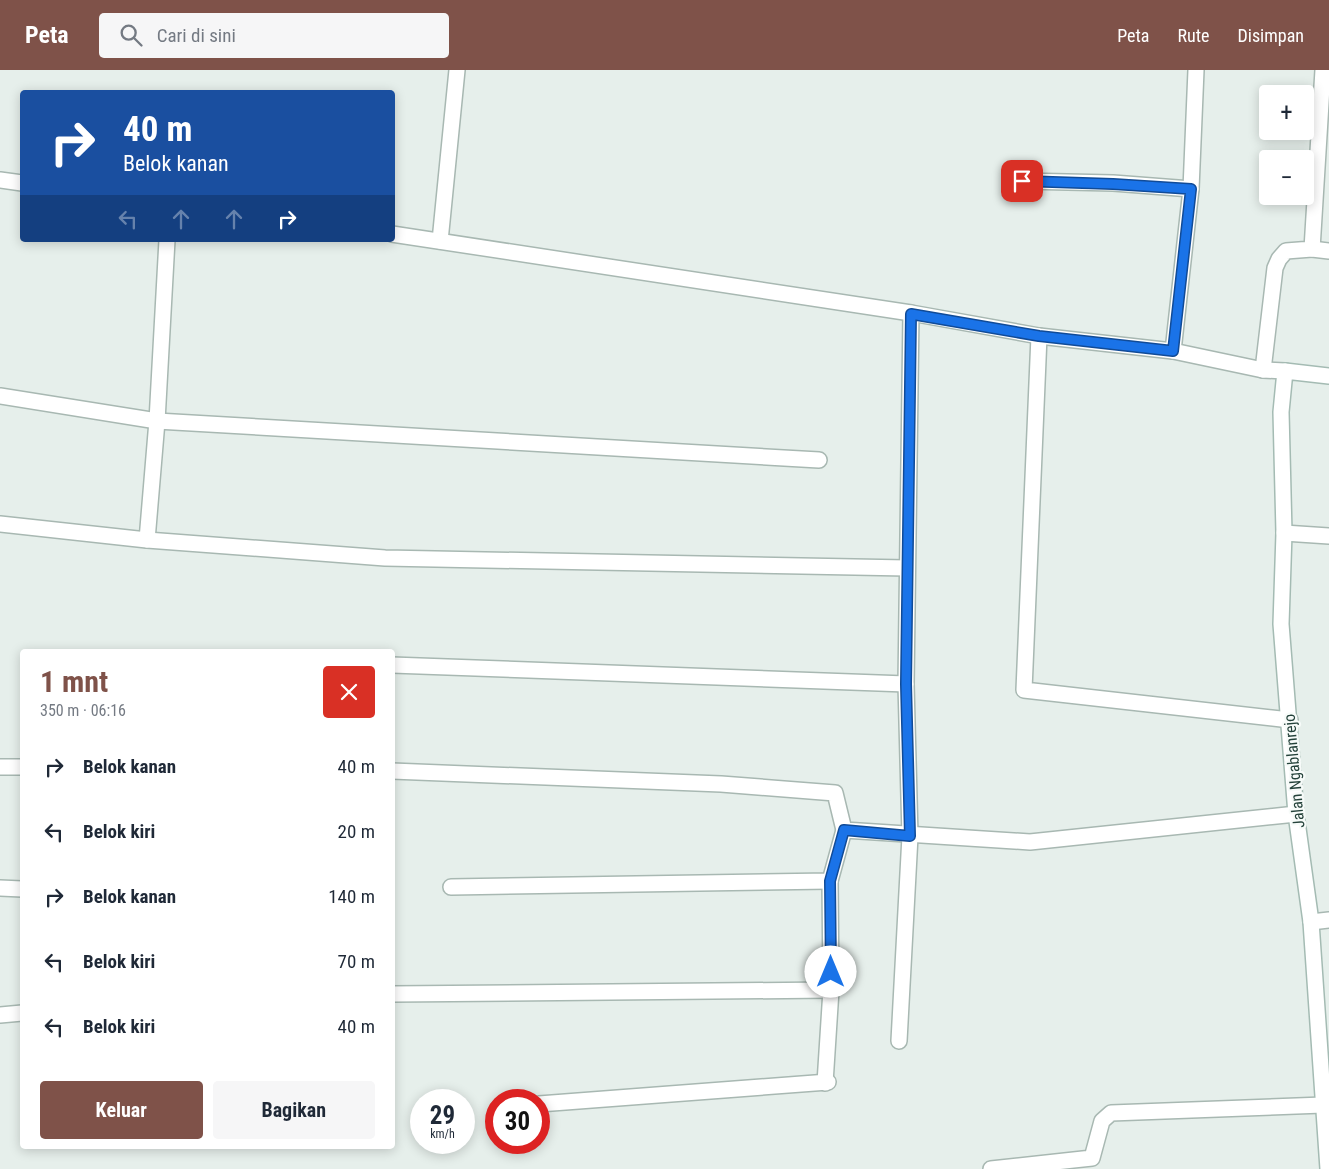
<!DOCTYPE html>
<html lang="id">
<head>
<meta charset="utf-8">
<style>
	body { margin:0; font-family:"Roboto Condensed",sans-serif; background:#f6f6f7; color:#1f2937; height:100vh; display:flex; flex-direction:column; font-size:19px; white-space:nowrap }
	* { box-sizing:border-box; margin:0 }
	p { font-size:16px; color:#747a83 }
	.icon { flex:none; width:28px; height:28px; fill:none; stroke:currentColor; stroke-width:2; stroke-linecap:round; stroke-linejoin:round }
	.map { position:relative; flex:1; overflow:hidden }
	.side { position:absolute; left:20px; top:579px; width:375px; height:500px; display:flex; flex-direction:column; background:#fff; border-radius:5px; box-shadow:0 2px 12px #0003 }
	.side>* { flex:none }
	.top-card { position:absolute; left:20px; top:20px; width:375px; height:152px; border-radius:5px; box-shadow:0 2px 12px #0003; background:#1a4fa0; color:#fff; overflow:hidden }
	.buttons { position:absolute; left:1259px; top:15px; display:grid; gap:10px }
	.buttons a { display:grid; place-items:center; width:55px; height:55px; border-radius:5px; background:#fff; box-shadow:0 2px 12px #0003; font-size:25px }
	.speed { position:absolute; left:410px; top:1019px; display:flex; gap:10px; font-size:25px; font-weight:700; text-align:center }
	.speed>* { display:grid; place-content:center; width:65px; height:65px; border-radius:50%; background:#fff; box-shadow:0 2px 12px #0003; line-height:1 }
	.speed small { font-size:12px; font-weight:400 }
	.speed .limit { border:8px solid #d22; background:#fff; color:#111 }
	.pin { position:absolute; display:grid; place-items:center; width:42px; height:42px; color:#fff; margin:-21px; border-radius:10px; box-shadow:0 2px 8px #0006 }
	.me { position:absolute; width:55px; margin:-28px; rotate:0deg; stroke-linejoin:round; filter:drop-shadow(0 0 4px #0008) }
	.turn { display:flex; align-items:center; gap:18px; height:105px; padding:0 20px; font-size:22px }
	.turn .icon { width:65px; height:65px; stroke-width:2.5 }
	.turn b { display:block; font-size:35px; line-height:42px }
	.lanes { display:flex; align-items:center; height:48px; padding:0 20px; background:#0003; justify-content:center; gap:25px; direction:ltr }
	.lanes .off { opacity:.35 }
	.round { display:grid; place-items:center; flex:none; width:52px; height:52px; border-radius:5px; background:#f6f6f7 }
	.summary { display:flex; align-items:center; justify-content:space-between; height:85px; padding:0 20px }
	h1 { font-size:30px; font-weight:700; line-height:38px; color:#7f5249 }
	.button { display:flex; gap:10px; margin-top:auto; padding:10px 20px }
	.button a { flex:1; height:58px; border-radius:5px; background:#7f5249; color:#fff; font-size:20px; font-weight:700; line-height:58px; text-align:center }
	.button a+a { background:#f6f6f7; color:#1f2937 }
	ul { padding:0; list-style:none }
	li { display:flex; align-items:center; gap:15px; height:65px; padding:0 20px }
	li div { flex:1 }
	li b { display:block; font-size:19px }
	li em { font-style:normal }
	header { display:flex; align-items:center; gap:30px; box-sizing:border-box; height:70px; padding:0 25px; background:#7f5249; color:#fff }
	header strong { font-size:24px }
	nav { display:flex; gap:28px; margin-inline-start:auto; font-size:18px }
	.search { width:350px; height:45px; background:#f6f6f7; display:flex; align-items:center; gap:12px; box-sizing:border-box; padding:0 18px; border-radius:5px; color:#747a83; font-size:19px }
	.map>svg:first-child { display:block }
</style>
</head>
<body>
<header>
<strong>Peta</strong>
<div class="search"><svg class="icon" aria-label="search" viewBox="0 0 24 24"><circle cx="10" cy="10" r="6"/><path d="M15 15l6 6"/></svg>Cari di sini</div>
<nav><a>Peta</a><a>Rute</a><a>Disimpan</a></nav>
</header>
<div class="map">
<svg width="1329" height="1099" viewBox="0 0 1329 1099">
	<rect width="100%" height="100%" fill="#e6efeb"/>
	<g fill="none" stroke-linecap="round" stroke-linejoin="round">
		<g stroke="#a8b8b2" stroke-width="18">
			<g id="street">
				<path d="M 0,110 L 22,113"/>
				<path d="M 1022,111 L 1113,113 L 1191,119"/>
				<path d="M 392,164 L 911,243 L 1039,266 L 1173,281 L 1263,300 L 1285,301"/>
				<path d="M 440,171 L 457,0"/>
				<path d="M 1312,179 L 1329,181"/>
				<path d="M 1039,266 L 1024,620 L 1290,650"/>
				<path d="M 1173,281 L 1191,119 L 1196,0"/>
				<path d="M 1263,300 L 1275,198 L 1279,189 L 1286,181 L 1312,179 L 1323,0"/>
				<path d="M 0,326 L 157,351 L 819,390"/>
				<path d="M 0,454 L 147,470 L 157,351 L 167,170"/>
				<path d="M 1284,463 L 1329,466"/>
				<path d="M 147,470 L 385,488 L 907,498"/>
				<path d="M 392,595 L 906,614"/>
				<path d="M 0,697 L 22,697"/>
				<path d="M 392,701 L 721,714 L 835,723 L 844,760 L 1030,772 L 1296,744"/>
				<path d="M 451,817 L 830,811 L 844,760"/>
				<path d="M 0,818 L 22,819"/>
				<path d="M 1311,852 L 1329,850"/>
				<path d="M 392,924 L 831,920"/>
				<path d="M 0,945 L 22,943"/>
				<path d="M 899,971 L 910,766 L 906,614 L 911,243"/>
				<path d="M 825,1013 L 831,920 L 830,811"/>
				<path d="M 539,1034 L 828,1012"/>
				<path d="M 991,1099 L 1092,1088 L 1102,1051 L 1111,1043 L 1323,1035"/>
			</g>
		</g>
		<g stroke="#a4bbb3" stroke-width="18">
			<path id="secondary" d="M 1328,1099 L 1311,852 L 1296,744 L 1281,554 L 1284,463 L 1281,342 L 1285,301 L 1329,306"/>
		</g>
		<use href="#street" stroke="#fff" stroke-width="15"/>
		<use href="#secondary" stroke="#fff" stroke-width="15"/>
	</g>
	<g fill="none" stroke-linecap="round" stroke-linejoin="round">
		<g stroke="#114b97" stroke-width="12">
			<path id="route" d="M 831,902 L 830,811 L 844,760 L 910,766 L 906,614 L 911,244 L 1039,266 L 1173,281 L 1191,119 L 1113,114 L 1022,111"/>
		</g>
		<use href="#route" stroke="#1a73e8" stroke-width="9"/>
	</g>
	<g text-anchor="middle" dominant-baseline="central" stroke-width="4.5" stroke-linejoin="round" paint-order="stroke">
		<g font-size="16" fill="#24423a" stroke="#f7fbf9">
			<text transform="translate(1294 701) rotate(-95)">Jalan Ngablanrejo</text>
		</g>
	</g>
</svg>
<div class="buttons">
<a>+</a>
<a>−</a>
</div>
<div class="speed"><div>29<small>km/h</small></div><div class="limit">30</div></div>
<div class="pin" style="left:1022px;top:111px;background:#d93025"><svg class="icon" aria-label="arrive" viewBox="0 0 24 24"><path d="M6 21V4h12l-3 4 3 4H6"/></svg></div>
<svg class="me" style="left:831px;top:902px" viewBox="-20 -20 40 40"><circle r="19" fill="#fff"/><path d="M0-13L10 11 0 6-10 11z" fill="#1a73e8"/></svg>
<div class="top-card">
<div class="turn"><svg class="icon" aria-label="right" viewBox="0 0 24 24"><path d="M7 20v-9h11M14 6l5 5-5 5"/></svg><div><b>40 m</b>Belok kanan</div></div>
<div class="lanes"><svg class="icon off" aria-label="left" viewBox="0 0 24 24"><path d="M17 20v-9H6M10 6l-5 5 5 5"/></svg><svg class="icon off" aria-label="ahead" viewBox="0 0 24 24"><path d="M12 20V5M6 11l6-6 6 6"/></svg><svg class="icon off" aria-label="ahead" viewBox="0 0 24 24"><path d="M12 20V5M6 11l6-6 6 6"/></svg><svg class="icon" aria-label="right" viewBox="0 0 24 24"><path d="M7 20v-9h11M14 6l5 5-5 5"/></svg></div>
</div>
<section class="side">
<div class="summary"><div><h1>1 mnt</h1><p>350 m · 06:16</p></div><a class="round" style="background:#d93025;color:#fff"><svg class="icon" aria-label="close" viewBox="0 0 24 24"><path d="M6 6l12 12M18 6L6 18"/></svg></a></div>
<ul>
<li><svg class="icon" aria-label="right" viewBox="0 0 24 24"><path d="M7 20v-9h11M14 6l5 5-5 5"/></svg><div><b>Belok kanan</b></div><em>40 m</em></li>
<li><svg class="icon" aria-label="left" viewBox="0 0 24 24"><path d="M17 20v-9H6M10 6l-5 5 5 5"/></svg><div><b>Belok kiri</b></div><em>20 m</em></li>
<li><svg class="icon" aria-label="right" viewBox="0 0 24 24"><path d="M7 20v-9h11M14 6l5 5-5 5"/></svg><div><b>Belok kanan</b></div><em>140 m</em></li>
<li><svg class="icon" aria-label="left" viewBox="0 0 24 24"><path d="M17 20v-9H6M10 6l-5 5 5 5"/></svg><div><b>Belok kiri</b></div><em>70 m</em></li>
<li><svg class="icon" aria-label="left" viewBox="0 0 24 24"><path d="M17 20v-9H6M10 6l-5 5 5 5"/></svg><div><b>Belok kiri</b></div><em>40 m</em></li>
</ul>
<div class="button"><a>Keluar</a><a>Bagikan</a></div>
</section>
</div>
</body>
</html>
